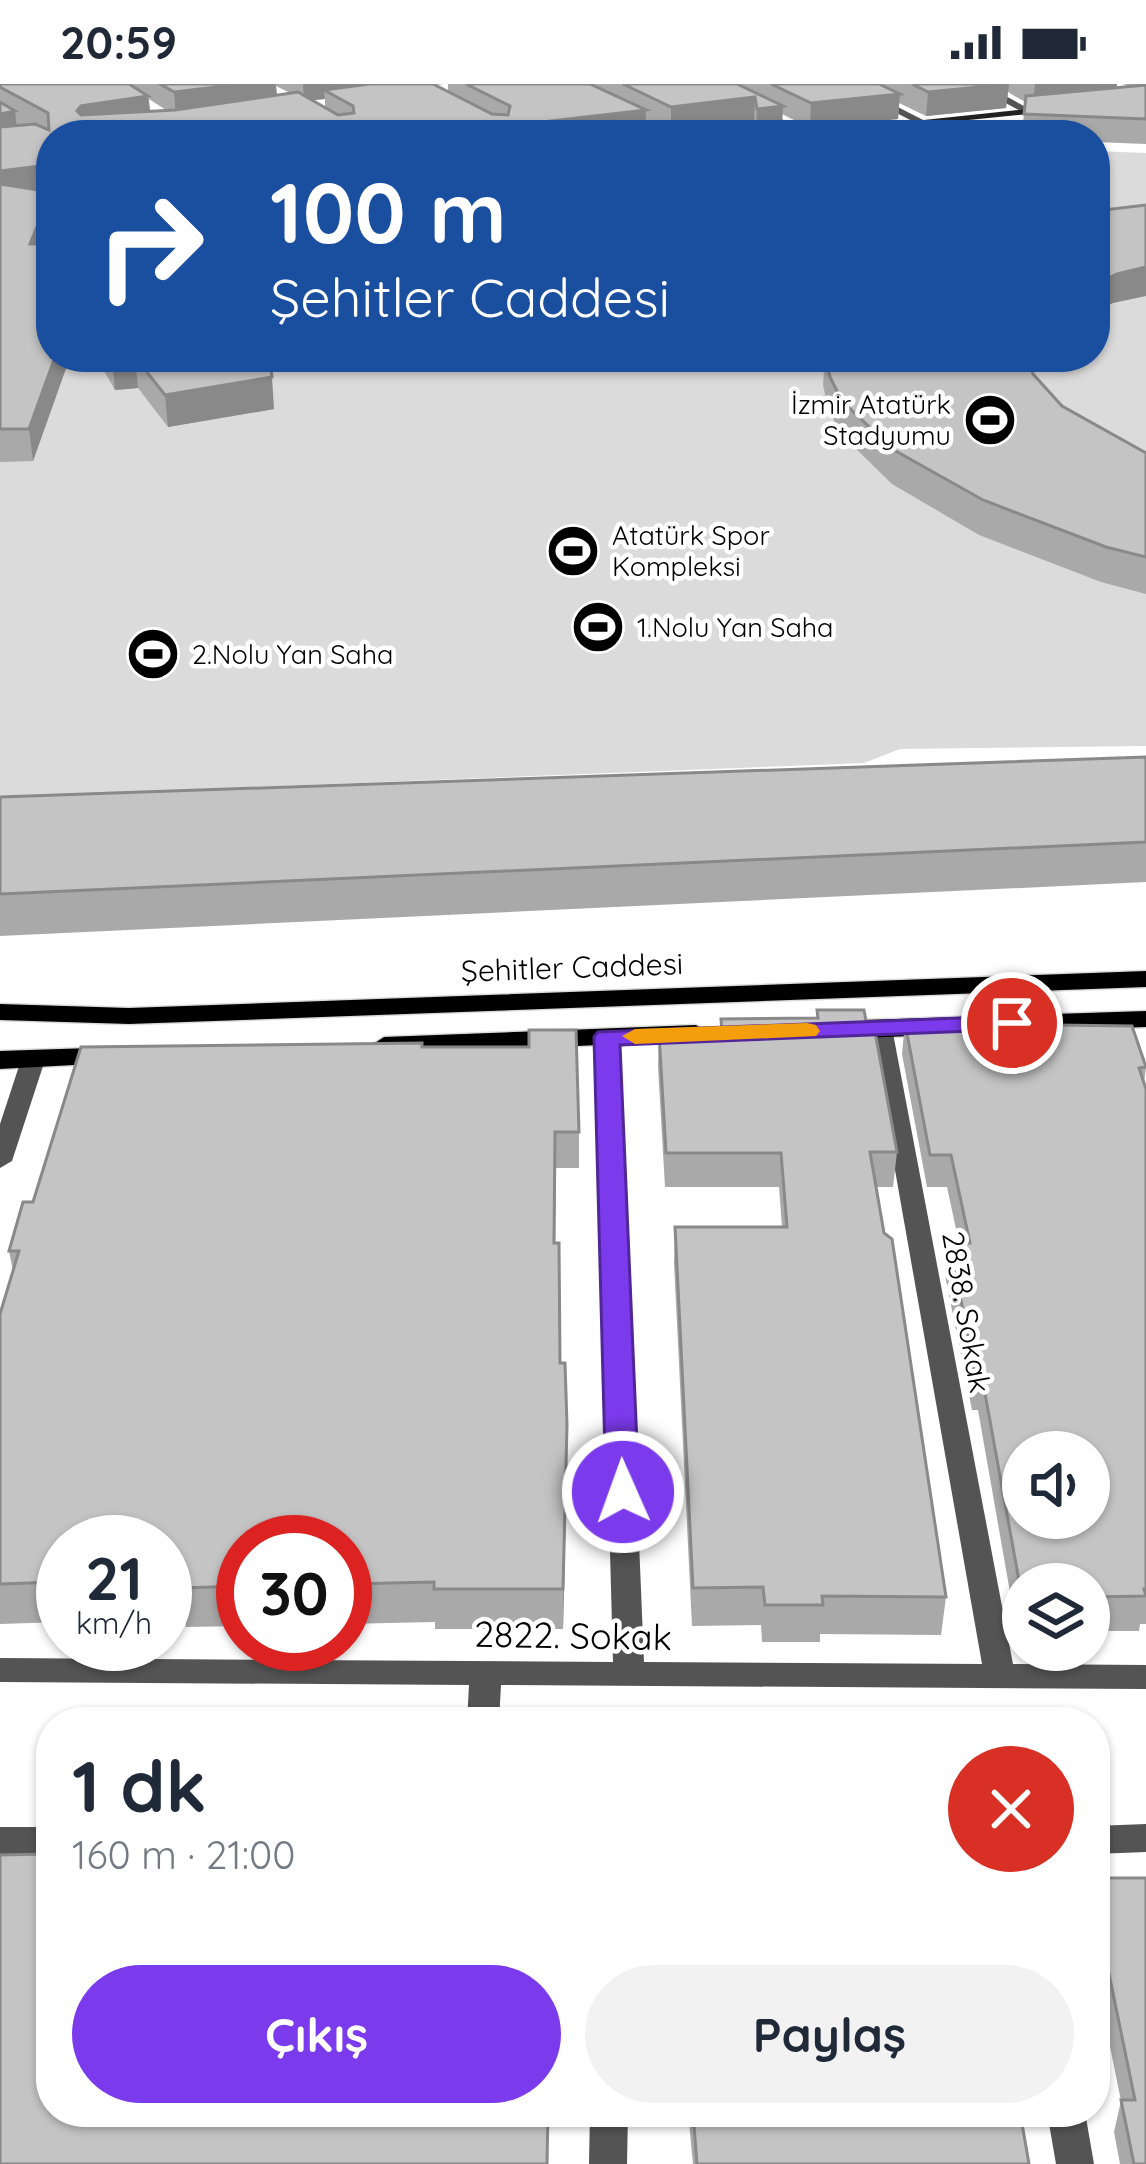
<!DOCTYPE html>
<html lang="tr">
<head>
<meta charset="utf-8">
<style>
	body { margin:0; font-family:Quicksand,sans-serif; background:#f2f2f3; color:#1f2937; height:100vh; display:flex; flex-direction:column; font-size:45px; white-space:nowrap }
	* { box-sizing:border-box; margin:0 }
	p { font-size:39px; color:#747a83 }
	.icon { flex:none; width:66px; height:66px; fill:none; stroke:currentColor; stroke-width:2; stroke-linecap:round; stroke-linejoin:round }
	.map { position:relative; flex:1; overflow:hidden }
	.details { position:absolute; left:36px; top:1623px; width:1074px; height:420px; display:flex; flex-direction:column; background:#fff; border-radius:48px; box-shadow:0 3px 9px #0004 }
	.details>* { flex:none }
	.hud { position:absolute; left:36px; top:36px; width:1074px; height:252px; border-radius:48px; box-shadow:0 3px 9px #0004; background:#1a4fa0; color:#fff; overflow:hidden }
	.controls { position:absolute; left:1002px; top:1347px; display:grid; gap:24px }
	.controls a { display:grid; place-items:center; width:108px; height:108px; border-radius:50%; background:#fff; box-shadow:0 3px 9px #0004; font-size:60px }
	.speed { position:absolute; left:36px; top:1431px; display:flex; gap:24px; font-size:60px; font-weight:700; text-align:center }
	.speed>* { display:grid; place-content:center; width:156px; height:156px; border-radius:50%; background:#fff; box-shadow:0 3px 9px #0004; line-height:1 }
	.speed small { font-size:30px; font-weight:400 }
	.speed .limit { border:18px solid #d22; background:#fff; color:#111 }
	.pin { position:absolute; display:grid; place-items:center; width:102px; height:102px; color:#fff; margin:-51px; border:6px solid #fff; border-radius:50%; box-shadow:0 3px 12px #0007 }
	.me { position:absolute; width:132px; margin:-66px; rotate:358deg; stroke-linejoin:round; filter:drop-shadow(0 0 9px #0008) }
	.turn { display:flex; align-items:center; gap:42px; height:252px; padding:0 36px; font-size:54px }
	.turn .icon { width:156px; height:156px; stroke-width:2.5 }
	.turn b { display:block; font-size:84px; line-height:102px }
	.round { display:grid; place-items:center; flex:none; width:126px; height:126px; border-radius:63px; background:#f2f2f3 }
	.headline { display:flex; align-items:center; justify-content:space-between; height:204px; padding:0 36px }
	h1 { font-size:72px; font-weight:700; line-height:90px }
	.cta { display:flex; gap:24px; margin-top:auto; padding:24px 36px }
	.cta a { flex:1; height:138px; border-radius:72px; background:#7c3aed; color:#fff; font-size:48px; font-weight:700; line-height:138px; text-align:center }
	.cta a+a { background:#f2f2f3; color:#1f2937 }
	.status { display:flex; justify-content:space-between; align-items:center; height:84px; padding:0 60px; background:#fff; direction:ltr }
	.status svg { height:33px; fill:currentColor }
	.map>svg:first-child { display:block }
</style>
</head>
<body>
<div class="status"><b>20:59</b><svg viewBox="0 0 49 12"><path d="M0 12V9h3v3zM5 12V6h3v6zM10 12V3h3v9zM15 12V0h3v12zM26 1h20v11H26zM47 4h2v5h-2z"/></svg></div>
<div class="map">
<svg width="1146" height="2080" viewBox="0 0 1146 2080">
	<rect width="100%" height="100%" fill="#fff"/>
	<path fill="#dbdbdb" d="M 1095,67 L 1146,69 L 1146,662 L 900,665 L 864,679 L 0,713 L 0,135 L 51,130 L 51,273 L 1095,273 Z"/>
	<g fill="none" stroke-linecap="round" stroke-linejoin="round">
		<g stroke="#dbdbdb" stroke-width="3">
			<g id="primary">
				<path d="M 1146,887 L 1146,903 L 129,940 L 0,936 L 0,920 L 129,924 Z"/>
				<path d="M 1146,927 L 1146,943 L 833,955 L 819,946 L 833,937 Z"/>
				<path d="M 696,941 L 710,950 L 706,956 L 384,971 L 370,962 L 384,953 Z"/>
				<path d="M 120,963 L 130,966 L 134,972 L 130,978 L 0,985 L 0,967 Z"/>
			</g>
		</g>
		<g fill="#545454" fill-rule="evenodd">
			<path d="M 697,0 L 710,0 L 810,49 L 801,51 Z"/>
			<path d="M 840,0 L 853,0 L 927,38 L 918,40 Z"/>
			<path d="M 971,0 L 984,0 L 1033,27 L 1024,29 Z"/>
			<path d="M 614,28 L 622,28 L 668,51 L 655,51 L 614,32 Z"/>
			<path d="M 881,937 L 892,944 L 1013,1580 L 1146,1581 L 1146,1605 L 501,1601 L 499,1638 L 467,1638 L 469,1601 L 0,1598 L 0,1574 L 613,1578 L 596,953 L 607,946 L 618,953 L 644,1578 L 982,1580 L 870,944 Z"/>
			<path d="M 33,969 L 45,976 L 12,1077 L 0,1084 L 0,1040 L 21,976 Z"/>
			<path d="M 1146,1740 L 1146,1768 L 1095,1770 L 1095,1742 Z"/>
			<rect x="0" y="1743" width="51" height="28"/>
			<path d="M 590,2028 L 628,2028 L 627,2080 L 589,2080 Z"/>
			<path d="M 1047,2028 L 1085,2028 L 1094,2080 L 1056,2080 Z"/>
		</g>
		<path fill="#212121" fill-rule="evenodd" d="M 1055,22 L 1059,27 L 820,51 L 783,51 Z"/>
		<use href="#primary" fill="#000" fill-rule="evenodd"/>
	</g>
	<g fill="#a9a9a9" fill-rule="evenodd">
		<path d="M 0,0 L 444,0 L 434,1 L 448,8 L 448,0 L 1117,0 L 1116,3 L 1128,2 L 1123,0 L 1146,0 L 1146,60 L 1095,58 L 1095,51 L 1022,51 L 1025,18 L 1008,8 L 1006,24 L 926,32 L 899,19 L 898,35 L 810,44 L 782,30 L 782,46 L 756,49 L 754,37 L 671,48 L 646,36 L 645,51 L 51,51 L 51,146 L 45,160 L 51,273 L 70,273 L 33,377 L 0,378 ZM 276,2 L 290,9 L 277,11 ZM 149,15 L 166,26 L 150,27 ZM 325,15 L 325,24 L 312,16 Z"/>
		<path d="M 96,273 L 186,273 L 274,325 L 168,343 L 138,304 L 115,306 Z"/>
		<path d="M 825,273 L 1031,273 L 1033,290 L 1062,322 L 1146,369 L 1146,510 L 1101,498 L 979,451 L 892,400 L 840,349 L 828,324 L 823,301 Z"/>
		<path d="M 1146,673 L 1146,798 L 0,852 L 0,713 Z"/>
		<path d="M 817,926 L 897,1068 L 893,1103 L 876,1103 L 946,1513 L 941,1551 L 820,1550 L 820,1558 L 762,1558 L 761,1541 L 692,1542 L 674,1179 L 675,1143 L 782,1143 L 779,1103 L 665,1103 L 658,983 L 659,949 L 720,949 L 721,935 L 816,934 Z"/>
		<path d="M 905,939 L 1146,983 L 1144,999 L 1146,1005 L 1146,1540 L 1140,1540 L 1139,1547 L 1089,1547 L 1089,1500 L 1023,1500 L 1023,1548 L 1017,1548 L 978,1326 L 972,1326 L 945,1191 L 949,1159 L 959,1159 L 947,1103 L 927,1103 L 902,970 Z"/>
		<path d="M 422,963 L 579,1048 L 579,1084 L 556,1084 L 555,1159 L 560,1279 L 567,1380 L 563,1545 L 435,1545 L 435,1538 L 345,1540 L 345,1458 L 243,1458 L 243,1542 L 186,1543 L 185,1536 L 165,1536 L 165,1458 L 63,1458 L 63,1538 L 0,1540 L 0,1230 L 13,1187 L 9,1167 L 33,1118 Z"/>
		<path d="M 1095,1794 L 1146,2080 L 1120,2080 L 1114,2048 L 1121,2017 L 1095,1888 Z"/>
		<path d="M 688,2028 L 1020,2028 L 1029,2080 L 693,2080 Z"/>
	</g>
	<g fill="#898989">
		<path d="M 242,0 L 276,0 L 277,20 L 176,32 L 174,8 Z"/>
		<path d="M 303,0 L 444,0 L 324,6 L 325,15 L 304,17 Z"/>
		<path d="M 1009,0 L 1006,24 L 926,32 L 928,8 Z"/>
		<path d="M 1035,0 L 1117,0 L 1115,14 L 1033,22 Z"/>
		<path d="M 900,10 L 898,35 L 810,44 L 811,19 Z"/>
		<path d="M 148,12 L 151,36 L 83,47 L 77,27 L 81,22 Z"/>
		<path d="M 755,13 L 754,37 L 671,48 L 671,23 Z"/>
		<path d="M 783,22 L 782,46 L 756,49 L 757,25 Z"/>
		<path d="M 646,26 L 645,51 L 432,51 Z"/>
		<path d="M 15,27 L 18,52 L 0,55 L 0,30 Z"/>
		<path d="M 47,81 L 51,108 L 0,114 L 0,87 Z"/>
		<path d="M 51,111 L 51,146 L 33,188 L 30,160 Z"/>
		<path d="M 1146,183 L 1146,212 L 1113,219 L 1095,227 L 1095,200 L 1117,190 Z"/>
		<path d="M 55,273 L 70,273 L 33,377 L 29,345 Z"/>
		<path d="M 135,273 L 138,304 L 115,306 L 112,275 Z"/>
		<path d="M 272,293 L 274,325 L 168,343 L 165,311 Z"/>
		<path d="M 567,1341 L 567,1380 L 563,1545 L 563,1505 Z"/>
		<path d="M 61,1488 L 63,1497 L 63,1521 L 59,1498 Z"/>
	</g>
	<g fill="#c4c4c4" stroke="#898989" stroke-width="3" fill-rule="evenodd">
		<path d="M 0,0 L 129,0 L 148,12 L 81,22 L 77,27 L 81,31 L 175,26 L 298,8 L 338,31 L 354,29 L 353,22 L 324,6 L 369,0 L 433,0 L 492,30 L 508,31 L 510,22 L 466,0 L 590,0 L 646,26 L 432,51 L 370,51 L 377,46 L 338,51 L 51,51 L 51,88 L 47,81 L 0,87 L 0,43 L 35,40 L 49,46 L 48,29 L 0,3 Z"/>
		<path d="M 160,0 L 242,0 L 174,8 Z"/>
		<path d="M 623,0 L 737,0 L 783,22 L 757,25 L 755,13 L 671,23 Z"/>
		<path d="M 771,0 L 879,0 L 900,10 L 811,19 Z"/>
		<path d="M 912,0 L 1009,0 L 928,8 Z"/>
		<path d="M 1146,1 L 1146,35 L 1024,30 L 1026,12 Z"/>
		<path d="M 0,18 L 15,27 L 0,30 Z"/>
		<path d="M 0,100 L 51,108 L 30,160 L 51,160 L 51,273 L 55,273 L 29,345 L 0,345 Z"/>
		<path d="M 1146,121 L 1146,183 L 1117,190 L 1095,200 L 1095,127 Z"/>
		<path d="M 135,273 L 269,273 L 272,293 L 165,311 Z"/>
		<path d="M 826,273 L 1029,273 L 1033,290 L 1062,322 L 1146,369 L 1146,473 L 1106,463 L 983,416 L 894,366 L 842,317 L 830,293 Z"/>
		<path d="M 1146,673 L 1146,758 L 0,810 L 0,713 Z"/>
		<path d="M 817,926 L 864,926 L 866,937 L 873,937 L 897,1068 L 870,1068 L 884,1149 L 892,1155 L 946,1513 L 822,1512 L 823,1521 L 765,1521 L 763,1503 L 693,1504 L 675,1143 L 787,1143 L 781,1069 L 666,1069 L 659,949 L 722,949 L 721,935 L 818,934 Z"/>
		<path d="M 905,939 L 1132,942 L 1146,983 L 1139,984 L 1146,1005 L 1146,1505 L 1144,1505 L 1146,1512 L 1089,1513 L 1089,1500 L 1023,1500 L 1022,1513 L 982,1293 L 977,1293 L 949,1159 L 970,1159 L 951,1071 L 930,1071 ZM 1023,1368 L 1089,1368 L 1089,1434 L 1023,1434 Z"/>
		<path d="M 529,946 L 576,946 L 579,1048 L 555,1048 L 554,1159 L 559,1159 L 560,1279 L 565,1279 L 567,1341 L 563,1505 L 434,1505 L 434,1498 L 345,1500 L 345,1458 L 243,1458 L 243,1502 L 181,1504 L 182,1497 L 165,1497 L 165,1458 L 63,1458 L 63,1488 L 61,1488 L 59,1498 L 0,1500 L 0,1230 L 19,1167 L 9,1167 L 23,1118 L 33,1118 L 81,963 L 422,959 L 422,963 L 529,963 Z"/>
		<path d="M 47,1770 L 45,1782 L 51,1782 L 51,2028 L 548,2028 L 547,2080 L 0,2080 L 0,1771 Z"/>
		<path d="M 1095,1794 L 1146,1794 L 1146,2080 L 1134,2080 L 1121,2016 L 1135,2016 L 1095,1822 Z"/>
		<path d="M 693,2028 L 1020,2028 L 1029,2080 L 697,2080 Z"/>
	</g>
	<path fill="#7c3aed" stroke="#51269a" stroke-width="3" d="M 1012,932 L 1022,934 L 1025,939 L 1022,945 L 620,961 L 639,1408 L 634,1417 L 611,1417 L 606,1408 L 594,953 L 598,948 Z"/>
	<path fill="#f59e0b" d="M 807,939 L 816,941 L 820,947 L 816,952 L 635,960 L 622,952 L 635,945 Z"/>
	<defs>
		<g id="stadium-disc" transform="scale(2.7)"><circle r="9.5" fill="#000" stroke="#fff"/><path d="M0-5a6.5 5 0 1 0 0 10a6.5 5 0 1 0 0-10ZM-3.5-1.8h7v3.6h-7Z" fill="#fff"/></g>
	</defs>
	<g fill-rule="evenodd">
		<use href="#stadium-disc" x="990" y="336"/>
		<use href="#stadium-disc" x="573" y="467"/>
		<use href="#stadium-disc" x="598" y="543"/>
		<use href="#stadium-disc" x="153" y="570"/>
	</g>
	<g text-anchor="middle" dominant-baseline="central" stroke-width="9" stroke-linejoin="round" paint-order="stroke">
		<g font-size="27" fill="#000" stroke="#fff" text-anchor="start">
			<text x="951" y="320" text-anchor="end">İzmir Atatürk<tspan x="951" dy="31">Stadyumu</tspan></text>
			<text x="612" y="451">Atatürk Spor<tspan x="612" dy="31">Kompleksi</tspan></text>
			<text x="637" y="543">1.Nolu Yan Saha</text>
			<text x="192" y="570">2.Nolu Yan Saha</text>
		</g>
		<g font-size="30" fill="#000" stroke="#fff">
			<text transform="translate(572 883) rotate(-2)">Şehitler Caddesi</text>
			<text transform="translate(967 1228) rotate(80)">2838. Sokak</text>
		</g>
		<g font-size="36" fill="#000" stroke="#fff">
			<text transform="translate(573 1551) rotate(1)">2822. Sokak</text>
		</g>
	</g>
</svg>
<div class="controls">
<a><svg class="icon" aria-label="sound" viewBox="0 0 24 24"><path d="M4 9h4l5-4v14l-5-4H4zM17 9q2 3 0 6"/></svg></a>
<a><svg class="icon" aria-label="layers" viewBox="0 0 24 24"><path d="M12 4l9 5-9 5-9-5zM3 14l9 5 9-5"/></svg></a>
</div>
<div class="speed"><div>21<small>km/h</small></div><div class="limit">30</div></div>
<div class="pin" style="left:1012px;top:939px;background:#d93025"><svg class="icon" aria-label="arrive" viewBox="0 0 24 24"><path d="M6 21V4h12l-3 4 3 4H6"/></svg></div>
<svg class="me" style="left:623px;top:1408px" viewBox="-20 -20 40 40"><circle r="17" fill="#7c3aed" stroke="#fff" stroke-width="3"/><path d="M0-11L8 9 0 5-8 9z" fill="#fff"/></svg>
<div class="hud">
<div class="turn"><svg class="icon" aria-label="right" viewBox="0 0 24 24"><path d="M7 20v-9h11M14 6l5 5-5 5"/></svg><div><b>100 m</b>Şehitler Caddesi</div></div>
</div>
<section class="details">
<div class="headline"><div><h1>1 dk</h1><p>160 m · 21:00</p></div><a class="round" style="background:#d93025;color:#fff"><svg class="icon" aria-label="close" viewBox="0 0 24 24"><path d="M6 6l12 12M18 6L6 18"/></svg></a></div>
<div class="cta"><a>Çıkış</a><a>Paylaş</a></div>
</section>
</div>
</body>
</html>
